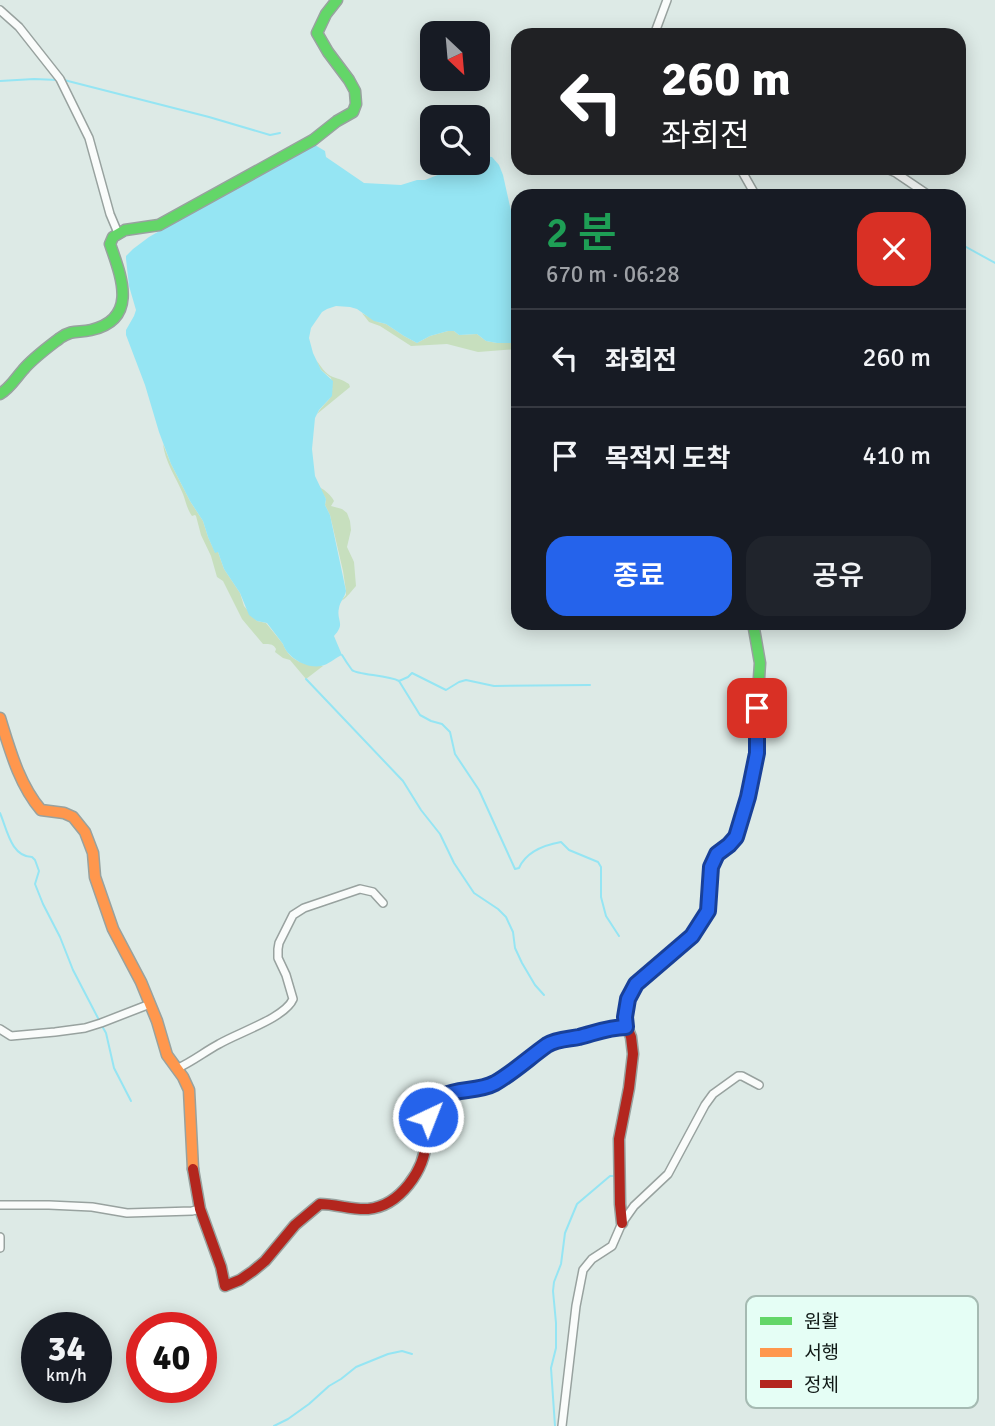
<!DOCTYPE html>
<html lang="ko">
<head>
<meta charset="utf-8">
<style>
	body { margin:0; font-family:Signika,"Noto Sans KR",sans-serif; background:#20242c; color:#f1f3f6; height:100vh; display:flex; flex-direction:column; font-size:26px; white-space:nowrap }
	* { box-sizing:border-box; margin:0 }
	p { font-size:23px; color:#9ea1a6 }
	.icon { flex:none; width:38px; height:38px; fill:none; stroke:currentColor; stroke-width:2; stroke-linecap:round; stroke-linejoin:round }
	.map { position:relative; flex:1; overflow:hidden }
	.details { position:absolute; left:511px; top:189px; width:455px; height:441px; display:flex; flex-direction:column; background:#171b24; border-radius:21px; box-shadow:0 4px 18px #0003 }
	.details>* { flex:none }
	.guide { position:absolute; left:511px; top:28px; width:455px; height:147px; border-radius:21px; box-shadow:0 4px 18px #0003; background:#202124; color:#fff; overflow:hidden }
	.needle { width:46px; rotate:154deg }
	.controls { position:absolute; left:420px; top:21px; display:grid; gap:14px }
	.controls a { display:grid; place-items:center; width:70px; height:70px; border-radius:14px; background:#171b24; box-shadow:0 4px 18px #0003; font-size:35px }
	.speed { position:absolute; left:21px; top:1312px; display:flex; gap:14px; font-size:35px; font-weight:700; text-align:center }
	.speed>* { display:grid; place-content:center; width:91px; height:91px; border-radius:50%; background:#171b24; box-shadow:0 4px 18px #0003; line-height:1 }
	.speed small { font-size:18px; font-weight:400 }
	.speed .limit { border:10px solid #d22; background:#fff; color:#111 }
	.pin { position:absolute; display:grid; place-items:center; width:60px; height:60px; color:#fff; margin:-30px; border-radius:14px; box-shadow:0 4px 10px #0006 }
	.me { position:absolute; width:77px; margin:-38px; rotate:43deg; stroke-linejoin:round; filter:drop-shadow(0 0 5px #0008) }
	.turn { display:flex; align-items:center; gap:24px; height:147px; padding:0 35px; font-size:32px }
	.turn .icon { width:91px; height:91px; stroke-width:2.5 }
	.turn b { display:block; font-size:49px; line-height:60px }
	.round { display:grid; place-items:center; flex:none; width:74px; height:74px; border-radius:21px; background:#20242c }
	.overview { display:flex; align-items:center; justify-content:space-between; height:119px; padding:0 35px }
	h1 { font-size:42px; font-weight:600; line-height:52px; color:#1e9e55 }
	.button { display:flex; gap:14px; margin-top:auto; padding:14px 35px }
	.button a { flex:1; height:80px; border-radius:21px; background:#2563eb; color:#fff; font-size:28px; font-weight:600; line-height:80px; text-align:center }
	.button a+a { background:#20242c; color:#f1f3f6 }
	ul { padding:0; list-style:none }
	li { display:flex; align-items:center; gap:21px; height:98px; padding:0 35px; border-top:2px solid #363941 }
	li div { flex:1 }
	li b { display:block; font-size:26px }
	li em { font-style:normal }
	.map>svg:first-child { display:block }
</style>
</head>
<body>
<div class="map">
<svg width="995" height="1426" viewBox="0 0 995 1426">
	<rect width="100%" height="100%" fill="#ddeae6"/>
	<g fill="#c7dfbe">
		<path d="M 362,313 L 378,322 L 386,324 L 404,336 L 417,343 L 430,336 L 448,331 L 454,331 L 459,335 L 477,334 L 486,341 L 497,343 L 513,343 L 518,340 L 518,349 L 478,352 L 447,344 L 411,346 L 380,326 L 369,322 Z"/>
		<path d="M 316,360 C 321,366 325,374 333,377 C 339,379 343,380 349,384 L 350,387 L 317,414 C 328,397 335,402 331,378 L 321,370 Z"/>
		<path d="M 163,444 L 171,464 L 190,501 L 203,521 L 208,537 L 215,552 L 218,552 L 224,569 L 240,593 L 244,606 L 257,621 L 266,623 L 283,644 C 289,661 306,666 323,666 L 306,679 L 290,660 L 283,658 L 275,652 L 276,649 C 273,643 268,644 263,644 L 242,619 L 223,581 L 217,577 L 211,556 L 201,535 L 196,516 L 195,515 L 192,516 C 187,509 186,502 183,494 C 176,477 165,462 163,444 Z"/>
		<path d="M 319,487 C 325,490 331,495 334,501 L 331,506 L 342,509 L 347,513 L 350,521 L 351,530 L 347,547 L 354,562 L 356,586 C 351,591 348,597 341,601 L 346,595 L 346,591 L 343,571 L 330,515 L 325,505 L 326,499 Z"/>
	</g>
	<path fill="#95e5f3" d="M 315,145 L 325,151 L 326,157 L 364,183 L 401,185 L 417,180 L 425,180 L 468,163 L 478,163 L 478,158 L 483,156 L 492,157 L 499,165 L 503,175 L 511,211 L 518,228 L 518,340 L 513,343 L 497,343 L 486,341 L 477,334 L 459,335 L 454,331 L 448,331 L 430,336 L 417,343 L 404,336 L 386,324 L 374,321 L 357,309 L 350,307 L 336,306 L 327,309 L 322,312 L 311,328 L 309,338 L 313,353 L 321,370 L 333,381 L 332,396 L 319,410 L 315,418 L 312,449 L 315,476 L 326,499 L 325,505 L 330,515 L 346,591 C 345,597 340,601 339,608 C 336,621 346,623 334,636 L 342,655 C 335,658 328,665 321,666 C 306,669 287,657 283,644 L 267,623 L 257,621 L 249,615 L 240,593 L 224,569 L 218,552 L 215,553 L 208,537 L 203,521 L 190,501 L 171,464 L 159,432 L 145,385 L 126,335 L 126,330 L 134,316 L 136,310 L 129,286 L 126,259 L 126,256 L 133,249 L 149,237 L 227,192 Z"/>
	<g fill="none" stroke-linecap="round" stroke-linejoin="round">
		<g stroke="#95e5f3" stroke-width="2">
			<path d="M 64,80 L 209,117 L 270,135 L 280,133"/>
			<path d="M 0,81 L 34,79 L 58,80"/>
			<path d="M 880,193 L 884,196"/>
			<path d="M 959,243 L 995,263"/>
			<path d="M 342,655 C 345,660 349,666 352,670 C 357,675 388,675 399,681 L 420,715 L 431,721 L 442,724 L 450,732 L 455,754 L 479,790 L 515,869 L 519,868 C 526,852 544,845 561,842 L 569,850 L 598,862 L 601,867 L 601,897 L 606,916 L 619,936"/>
			<path d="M 306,679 L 403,781 L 421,810 L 440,834 L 454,863 L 474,893 L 498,909 L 506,917 L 513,932 L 515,948 L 522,963 L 535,985 L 544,995"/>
			<path d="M 399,681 L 408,677 L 412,673 L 446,690 L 459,682 L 466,680 L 494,686 L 590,685"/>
			<path d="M 0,813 C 7,829 11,857 32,857 L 35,860 L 39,871 L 35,884 L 43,904 L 60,937 L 73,970 L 99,1020"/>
			<path d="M 102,1026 L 106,1033 L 114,1068 L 131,1101"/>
			<path d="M 274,1426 L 288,1419 L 309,1404 L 329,1386 L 341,1379 L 356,1367 L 388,1354 L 402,1351 L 412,1354"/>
			<path d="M 555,1426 L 551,1368 L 556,1348 L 556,1323 L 553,1291 L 554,1282 L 561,1264 L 565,1233 L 577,1204 L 610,1176 L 614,1176"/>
		</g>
		<g stroke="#98a29f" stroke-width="10">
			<g id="street">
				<path d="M 0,10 L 19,27 L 60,79 L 89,138 L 110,214 L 118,233"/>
				<path d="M 654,35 L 667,0"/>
				<path d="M 740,168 L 756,196"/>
				<path d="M 884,168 L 896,173 L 930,196"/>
				<path d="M 0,1029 L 11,1036 L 55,1032 L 85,1028 L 101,1023 L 150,1004"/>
				<path d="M 176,1069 C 192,1062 204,1052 219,1044 C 237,1033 285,1018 293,999 L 286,975 L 278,958 L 278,949 L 279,943 L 293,915 L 304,908 L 360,889 L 373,892 L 383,903"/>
				<path d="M 0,1205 L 49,1205 L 92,1207 L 127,1213 L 192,1211 L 200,1209"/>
				<path d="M 0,1237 L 0,1248"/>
				<path d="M 562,1426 L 576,1306 L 583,1270 L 592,1259 L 612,1246 L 622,1223 L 634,1206 L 668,1174 L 705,1105 L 713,1094 L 738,1076 L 742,1076 L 759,1085"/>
			</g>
		</g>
		<g stroke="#98a29f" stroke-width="13">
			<g id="fast">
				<path d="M 0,394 C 10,388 15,379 23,370 C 33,358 47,348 60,338 C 73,329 78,333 91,330 C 139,319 121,276 110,244 L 113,237 L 125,230 L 159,225 L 313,140 L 337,121 L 353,112 L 356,104 L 355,91 L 349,80 L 328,52 L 317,33 L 326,14 L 337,0"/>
				<path d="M 739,828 L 748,797 L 757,753 L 757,708 L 760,663 L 753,623"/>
			</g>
		</g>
		<g stroke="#98a29f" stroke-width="13">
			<g id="slow">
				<path d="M 0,718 C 10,750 19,784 41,810 L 64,813 L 73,817 L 85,832 L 93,853 L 95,877 L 113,929 L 141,982 L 157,1021 L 167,1055 L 183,1077 L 189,1090 L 193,1169"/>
				<path d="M 537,1052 L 555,1041 L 579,1037 L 608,1029 L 626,1027"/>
			</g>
		</g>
		<g stroke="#98a29f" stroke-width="13">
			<g id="jam">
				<path d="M 193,1169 L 200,1209 L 221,1267 L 225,1286 L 240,1280 L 253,1271 L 265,1261 L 295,1225 L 320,1204 C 336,1204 352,1210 368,1209 C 400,1206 425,1170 426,1140 C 427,1126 426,1110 437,1100 C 451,1087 472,1090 488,1085 C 507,1078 522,1064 537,1052"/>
				<path d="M 622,1223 L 620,1204 L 619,1139 L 629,1088 L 633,1054 L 631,1037 L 625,1022 L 628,999 L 636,984 L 692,936 L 705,917 L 709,904 L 709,874 L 711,867 L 717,854 L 729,845 L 736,837 L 739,828"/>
			</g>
		</g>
		<use href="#street" stroke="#fafcfb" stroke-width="7"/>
		<use href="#fast" stroke="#63d668" stroke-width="10"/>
		<use href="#slow" stroke="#ff974d" stroke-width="10"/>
		<use href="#jam" stroke="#b3261e" stroke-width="10"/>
	</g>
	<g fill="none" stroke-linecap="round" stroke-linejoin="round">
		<g stroke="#184099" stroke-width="18">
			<path id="route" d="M 428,1117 C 437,1082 471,1096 495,1083 C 514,1072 530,1057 547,1045 C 556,1039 569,1039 579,1037 C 595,1033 609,1027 626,1027 L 625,1017 L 628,999 L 636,984 L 692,936 L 708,911 L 711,867 L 717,854 L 729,845 L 736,837 L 748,797 L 757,753 L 757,708"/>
		</g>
		<use href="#route" stroke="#2563eb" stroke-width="12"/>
	</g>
	<rect x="746" y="1296" width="232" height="112" rx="10" fill="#e5fef5" stroke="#a5bab2" stroke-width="2"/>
	<rect x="760" y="1317" width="32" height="8" fill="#63d668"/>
	<rect x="760" y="1348" width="32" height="9" fill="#ff974d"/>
	<rect x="760" y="1380" width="32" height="8" fill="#b3261e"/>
	<g font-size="19" fill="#111a17">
		<text x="804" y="1328">원활</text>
		<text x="804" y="1359">서행</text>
		<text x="804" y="1391">정체</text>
	</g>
</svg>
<div class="controls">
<a><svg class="needle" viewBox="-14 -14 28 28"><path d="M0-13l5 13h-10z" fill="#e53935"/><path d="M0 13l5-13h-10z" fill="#9ea1a6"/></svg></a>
<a><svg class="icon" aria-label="search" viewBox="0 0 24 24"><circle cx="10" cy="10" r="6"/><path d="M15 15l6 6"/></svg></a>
</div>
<div class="speed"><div>34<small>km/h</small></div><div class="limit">40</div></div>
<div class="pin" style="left:757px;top:708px;background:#d93025"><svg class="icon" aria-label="arrive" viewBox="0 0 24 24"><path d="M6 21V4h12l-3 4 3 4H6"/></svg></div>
<svg class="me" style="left:428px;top:1117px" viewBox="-20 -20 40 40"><circle r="17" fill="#2563eb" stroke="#fff" stroke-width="3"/><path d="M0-11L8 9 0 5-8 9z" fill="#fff"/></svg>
<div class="guide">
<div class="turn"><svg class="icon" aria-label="left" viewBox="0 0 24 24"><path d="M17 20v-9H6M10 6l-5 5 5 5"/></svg><div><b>260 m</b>좌회전</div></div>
</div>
<section class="details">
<div class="overview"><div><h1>2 분</h1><p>670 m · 06:28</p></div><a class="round" style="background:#d93025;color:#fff"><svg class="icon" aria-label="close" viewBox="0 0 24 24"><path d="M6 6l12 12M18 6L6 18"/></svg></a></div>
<ul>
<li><svg class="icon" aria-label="left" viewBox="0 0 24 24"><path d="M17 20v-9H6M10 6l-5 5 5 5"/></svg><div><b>좌회전</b></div><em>260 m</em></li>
<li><svg class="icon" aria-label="arrive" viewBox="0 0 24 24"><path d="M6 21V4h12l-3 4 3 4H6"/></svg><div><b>목적지 도착</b></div><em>410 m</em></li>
</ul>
<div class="button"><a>종료</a><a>공유</a></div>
</section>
</div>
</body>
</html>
